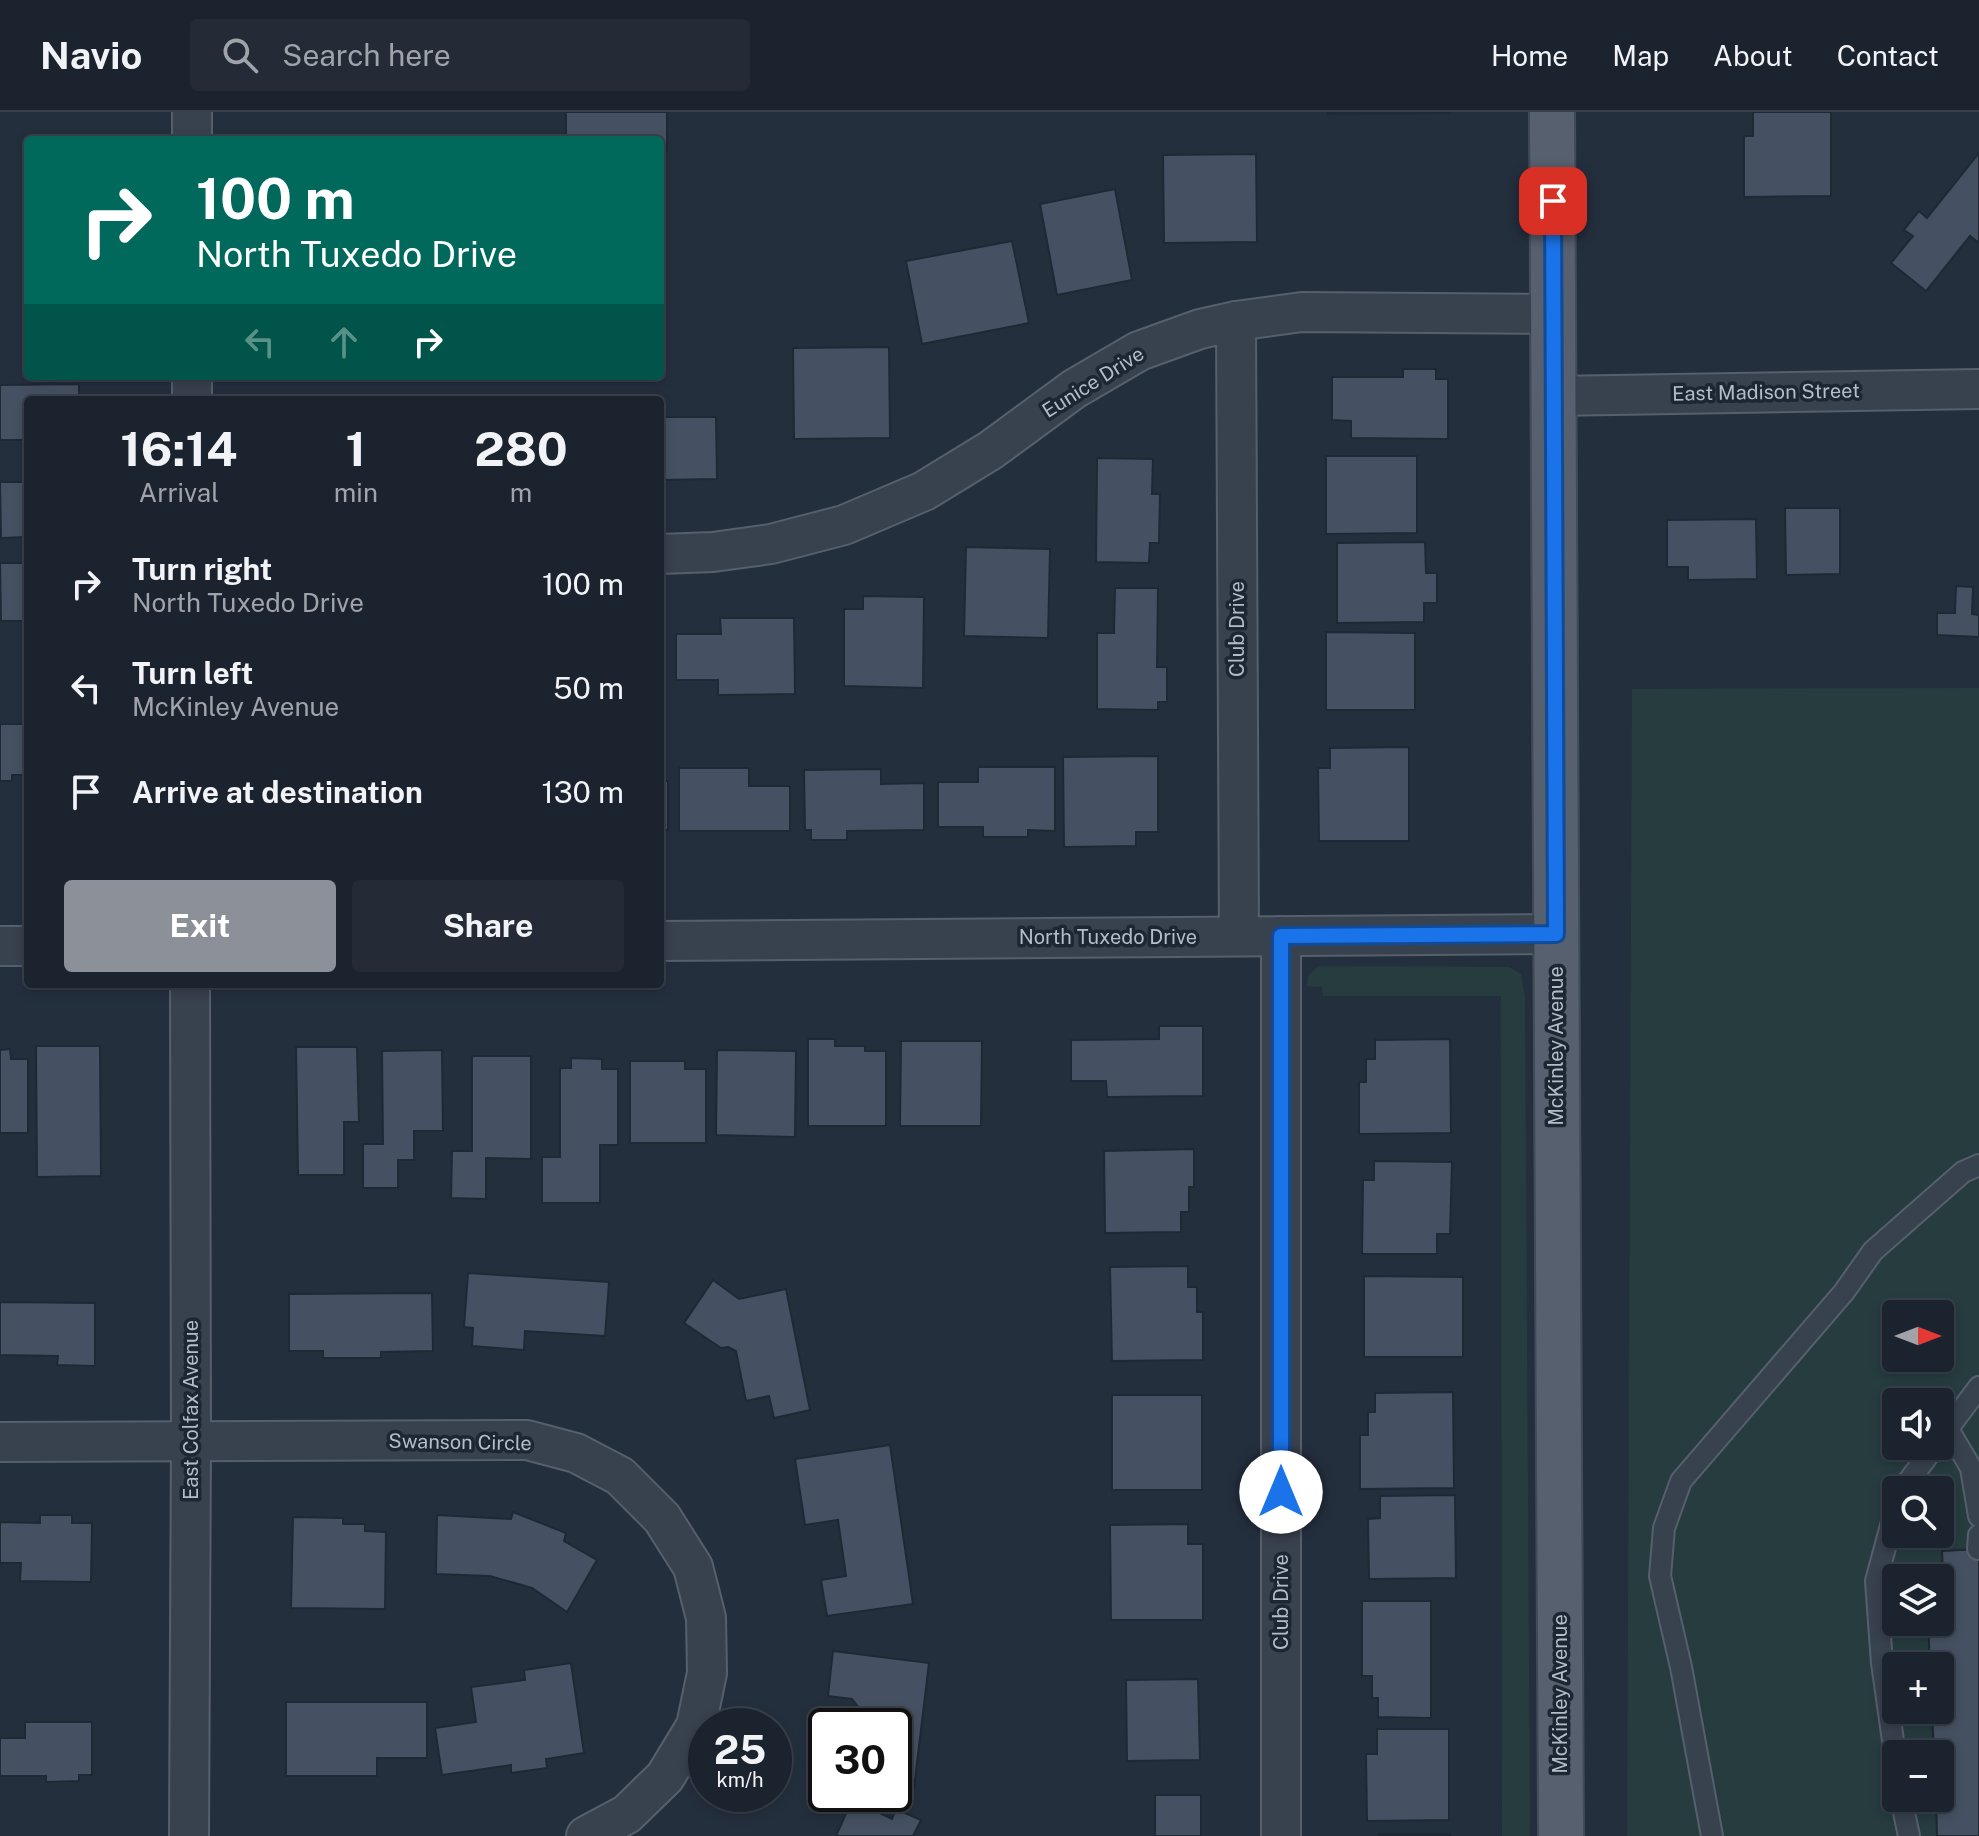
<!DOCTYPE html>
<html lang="en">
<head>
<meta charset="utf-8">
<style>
	body { margin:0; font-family:"Public Sans",sans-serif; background:#242b36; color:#f1f3f6; height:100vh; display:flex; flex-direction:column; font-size:30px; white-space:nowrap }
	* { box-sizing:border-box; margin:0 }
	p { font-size:26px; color:#a0a4aa }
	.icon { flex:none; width:44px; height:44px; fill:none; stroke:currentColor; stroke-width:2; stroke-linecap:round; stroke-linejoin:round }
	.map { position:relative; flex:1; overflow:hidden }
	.panel { position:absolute; left:24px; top:284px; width:640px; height:592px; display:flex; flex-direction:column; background:#1b232e; border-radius:8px; box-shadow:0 4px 12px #0003,0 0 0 2px #39404a }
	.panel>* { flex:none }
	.hud { position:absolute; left:24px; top:24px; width:640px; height:244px; border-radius:8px; box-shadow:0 4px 12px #0003,0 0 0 2px #39404a; background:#00695c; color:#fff; overflow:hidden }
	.needle { width:52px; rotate:90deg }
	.tools { position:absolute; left:1882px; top:1188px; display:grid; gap:16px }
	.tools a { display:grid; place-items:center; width:72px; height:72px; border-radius:8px; background:#1b232e; box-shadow:0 4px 12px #0003,0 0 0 2px #39404a; font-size:40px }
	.speed { position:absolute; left:688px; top:1596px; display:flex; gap:16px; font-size:40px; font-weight:700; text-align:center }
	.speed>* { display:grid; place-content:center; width:104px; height:104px; border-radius:50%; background:#1b232e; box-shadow:0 4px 12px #0003,0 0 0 2px #39404a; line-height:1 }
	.speed small { font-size:20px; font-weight:400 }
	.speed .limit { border:4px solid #111; border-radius:12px; background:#fff; color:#111 }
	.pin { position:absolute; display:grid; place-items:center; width:68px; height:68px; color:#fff; margin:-34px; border-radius:16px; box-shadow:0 4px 12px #0006 }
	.me { position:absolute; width:88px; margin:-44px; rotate:0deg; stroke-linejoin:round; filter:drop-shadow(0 0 6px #0008) }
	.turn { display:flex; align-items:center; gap:28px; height:168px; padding:0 40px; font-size:36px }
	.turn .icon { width:104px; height:104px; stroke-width:2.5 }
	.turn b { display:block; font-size:56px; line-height:68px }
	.lanes { display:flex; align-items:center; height:76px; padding:0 40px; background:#0003; justify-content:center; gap:40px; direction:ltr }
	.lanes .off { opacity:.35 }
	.eta { display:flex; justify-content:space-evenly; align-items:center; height:136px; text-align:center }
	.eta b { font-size:48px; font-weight:700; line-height:56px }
	.button { display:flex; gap:16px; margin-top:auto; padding:16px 40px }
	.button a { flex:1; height:92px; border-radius:8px; background:#8c9099; color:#fff; font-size:32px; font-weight:700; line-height:92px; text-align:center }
	.button a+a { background:#242b36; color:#f1f3f6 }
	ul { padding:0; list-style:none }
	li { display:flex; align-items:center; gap:24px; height:104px; padding:0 40px }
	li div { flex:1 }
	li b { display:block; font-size:30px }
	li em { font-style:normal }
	header { display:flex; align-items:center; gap:48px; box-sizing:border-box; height:112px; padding:0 40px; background:#1b232e; border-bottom:2px solid #39404a }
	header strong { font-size:38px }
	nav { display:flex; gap:44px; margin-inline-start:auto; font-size:28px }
	.search { width:560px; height:72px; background:#242b36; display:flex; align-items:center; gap:20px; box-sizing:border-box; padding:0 28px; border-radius:8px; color:#a0a4aa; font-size:30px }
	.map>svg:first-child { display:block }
</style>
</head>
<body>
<header>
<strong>Navio</strong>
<div class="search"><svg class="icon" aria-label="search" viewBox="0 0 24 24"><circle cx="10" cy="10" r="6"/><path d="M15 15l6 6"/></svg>Search here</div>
<nav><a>Home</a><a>Map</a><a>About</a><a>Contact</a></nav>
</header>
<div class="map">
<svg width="1979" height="1724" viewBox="0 0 1979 1724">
	<rect width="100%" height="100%" fill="#242f3e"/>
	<g fill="#263c3f" fill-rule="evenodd">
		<path d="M 1979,576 L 1979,1724 L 1627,1724 L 1632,577 ZM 1896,1202 L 1940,1202 L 1940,1246 L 1896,1246 ZM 1896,1290 L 1940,1290 L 1940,1334 L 1896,1334 ZM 1896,1378 L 1940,1378 L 1940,1422 L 1896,1422 ZM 1896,1466 L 1940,1466 L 1940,1510 L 1896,1510 ZM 1896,1554 L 1940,1554 L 1940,1598 L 1896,1598 ZM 1896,1642 L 1940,1642 L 1940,1686 L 1896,1686 Z"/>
		<path d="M 1318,854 L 1509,855 L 1521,862 L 1525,885 L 1530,1724 L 1502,1724 L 1501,884 L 1323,884 L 1322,875 L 1307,874 L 1308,864 Z"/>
	</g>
	<g fill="#455162" stroke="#1f2835" stroke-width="2">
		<path d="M 566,0 L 667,0 L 667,39 L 660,39 L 660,28 L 566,28 Z"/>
		<path d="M 1328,0 L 1450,0 L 1450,1 L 1328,2 Z"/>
		<path d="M 1753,0 L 1831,0 L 1831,84 L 1744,85 L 1744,24 L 1753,24 Z"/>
		<path d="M 1979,41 L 1979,131 L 1970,124 L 1926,179 L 1891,151 L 1913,124 L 1904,118 L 1919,99 L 1927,106 Z"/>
		<path d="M 1256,42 L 1257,130 L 1164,131 L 1163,43 Z"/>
		<path d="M 1115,77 L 1132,168 L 1057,183 L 1040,92 Z"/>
		<path d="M 1012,129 L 1029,211 L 922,232 L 906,149 Z"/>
		<path d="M 889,235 L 890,326 L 794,327 L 793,236 Z"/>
		<path d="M 1403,257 L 1436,257 L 1436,267 L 1448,267 L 1448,327 L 1351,326 L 1351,309 L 1332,308 L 1332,265 L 1403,265 Z"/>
		<path d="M 79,272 L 79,288 L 28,288 L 28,328 L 0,328 L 0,273 Z"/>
		<path d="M 660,305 L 716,305 L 717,367 L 660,368 Z"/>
		<path d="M 1326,344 L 1417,344 L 1417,421 L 1326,422 Z"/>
		<path d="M 1097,346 L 1153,347 L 1152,382 L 1160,382 L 1159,431 L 1150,431 L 1149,451 L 1096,450 Z"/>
		<path d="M 0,370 L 28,370 L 28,425 L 1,426 Z"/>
		<path d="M 1785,396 L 1840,396 L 1840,462 L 1786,463 Z"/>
		<path d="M 1756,407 L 1757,467 L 1688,468 L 1688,455 L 1667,455 L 1667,408 Z"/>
		<path d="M 1425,430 L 1426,461 L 1437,461 L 1437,491 L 1424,491 L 1424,510 L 1337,511 L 1337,431 Z"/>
		<path d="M 966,435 L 1050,437 L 1048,526 L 964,524 Z"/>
		<path d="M 0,451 L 28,451 L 28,509 L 1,509 Z"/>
		<path d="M 1956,474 L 1973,475 L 1972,502 L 1979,503 L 1979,525 L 1937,523 L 1937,501 L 1955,501 Z"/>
		<path d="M 1115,476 L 1158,476 L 1157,555 L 1167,555 L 1167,590 L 1158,590 L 1158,598 L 1097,597 L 1097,521 L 1114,521 Z"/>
		<path d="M 863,484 L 924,485 L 923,576 L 844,574 L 844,497 L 863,497 Z"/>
		<path d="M 720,506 L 794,506 L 795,582 L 718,583 L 718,568 L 676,568 L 676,522 L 721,522 Z"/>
		<rect x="660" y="518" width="2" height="64"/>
		<path d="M 1326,520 L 1415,521 L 1415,598 L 1326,598 Z"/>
		<path d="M 0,612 L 28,612 L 28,663 L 12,663 L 12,669 L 0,669 Z"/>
		<path d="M 1409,635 L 1409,729 L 1319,729 L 1318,656 L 1330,656 L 1330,636 Z"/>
		<path d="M 1158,644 L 1158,720 L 1136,720 L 1136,734 L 1064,735 L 1063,645 Z"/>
		<path d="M 978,655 L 1055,655 L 1055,719 L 1028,718 L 1028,725 L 983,725 L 983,715 L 938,715 L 938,670 L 978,670 Z"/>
		<path d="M 679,656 L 749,656 L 749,674 L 790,674 L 790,719 L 679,719 Z"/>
		<path d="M 881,657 L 881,672 L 924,671 L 924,718 L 847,719 L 847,728 L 811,728 L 811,718 L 805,718 L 804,658 Z"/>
		<rect x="660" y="669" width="8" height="49"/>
		<path d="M 1159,914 L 1203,914 L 1203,984 L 1107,985 L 1106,969 L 1071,969 L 1071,928 L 1159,927 Z"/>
		<path d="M 808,927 L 835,927 L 835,934 L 865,934 L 865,939 L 886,939 L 886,1014 L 808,1014 Z"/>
		<path d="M 1450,927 L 1451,1021 L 1359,1022 L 1359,970 L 1366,970 L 1366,947 L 1375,947 L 1375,928 Z"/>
		<path d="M 901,929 L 982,929 L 981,1014 L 900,1014 Z"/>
		<path d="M 36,934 L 100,934 L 101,1064 L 37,1065 Z"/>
		<path d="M 296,935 L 357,935 L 359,1010 L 344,1010 L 344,1063 L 298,1063 Z"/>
		<path d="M 10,937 L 11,947 L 28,947 L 28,1021 L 0,1021 L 0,938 Z"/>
		<path d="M 442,938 L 443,1019 L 414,1019 L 414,1048 L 398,1048 L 398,1076 L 363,1076 L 363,1032 L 383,1032 L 382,939 Z"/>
		<path d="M 717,938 L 796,939 L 795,1025 L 716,1023 Z"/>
		<path d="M 472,944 L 531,944 L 531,1047 L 486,1046 L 486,1087 L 451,1086 L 452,1039 L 472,1039 Z"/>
		<path d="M 571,946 L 602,947 L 602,957 L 618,957 L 618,1033 L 600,1033 L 600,1091 L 542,1091 L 542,1045 L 560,1045 L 560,956 L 571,956 Z"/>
		<path d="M 630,949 L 685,949 L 685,957 L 706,957 L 706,1031 L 630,1031 Z"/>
		<path d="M 1194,1037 L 1194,1075 L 1189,1075 L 1189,1100 L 1181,1100 L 1181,1120 L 1105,1121 L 1104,1039 Z"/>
		<path d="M 1374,1049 L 1452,1050 L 1450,1122 L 1437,1122 L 1437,1142 L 1362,1142 L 1363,1068 L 1374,1068 Z"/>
		<path d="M 1188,1154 L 1188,1175 L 1197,1175 L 1197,1200 L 1203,1200 L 1203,1248 L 1112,1249 L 1110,1155 Z"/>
		<path d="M 468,1161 L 609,1170 L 605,1224 L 525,1219 L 524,1238 L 472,1234 L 473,1216 L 464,1215 Z"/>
		<path d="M 1364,1164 L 1463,1165 L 1463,1245 L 1364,1245 Z"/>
		<path d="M 713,1168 L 739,1187 L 786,1177 L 810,1298 L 774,1306 L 769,1284 L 746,1289 L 736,1239 L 728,1235 L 721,1236 L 684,1211 Z"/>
		<path d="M 432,1181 L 433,1239 L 381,1240 L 381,1246 L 323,1246 L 323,1239 L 289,1239 L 289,1182 Z"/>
		<path d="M 0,1190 L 95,1191 L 95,1254 L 57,1253 L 58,1244 L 0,1243 Z"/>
		<path d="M 1453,1280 L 1454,1376 L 1360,1377 L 1360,1323 L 1368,1323 L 1368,1300 L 1375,1300 L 1375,1281 Z"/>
		<rect x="1112" y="1283" width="90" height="95"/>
		<path d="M 890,1333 L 913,1492 L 827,1504 L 821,1468 L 846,1464 L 838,1408 L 805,1413 L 795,1347 Z"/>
		<path d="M 1455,1383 L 1456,1466 L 1369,1467 L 1368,1407 L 1380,1406 L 1380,1384 Z"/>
		<path d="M 513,1400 L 566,1421 L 564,1429 L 597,1448 L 567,1500 L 532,1476 L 490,1464 L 436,1462 L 437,1403 L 511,1407 Z"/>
		<path d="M 40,1403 L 72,1403 L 72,1411 L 92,1411 L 91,1470 L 20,1469 L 21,1451 L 0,1451 L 0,1410 L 40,1411 Z"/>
		<path d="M 293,1405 L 343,1406 L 343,1412 L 365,1412 L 365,1419 L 386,1420 L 385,1497 L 291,1496 Z"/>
		<path d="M 1188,1412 L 1188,1432 L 1203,1432 L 1203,1508 L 1111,1508 L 1110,1413 Z"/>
		<path d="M 1979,1437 L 1979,1724 L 1937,1724 L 1936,1686 L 1940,1686 L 1940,1642 L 1934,1642 L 1932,1598 L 1940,1598 L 1940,1554 L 1930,1554 L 1928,1510 L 1940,1510 L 1940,1486 L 1944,1486 L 1942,1439 Z"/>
		<path d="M 1362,1489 L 1431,1489 L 1431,1606 L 1378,1605 L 1378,1586 L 1372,1586 L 1372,1564 L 1362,1564 Z"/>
		<path d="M 833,1539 L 929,1551 L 914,1676 L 894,1673 L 894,1614 L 859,1614 L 861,1599 L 852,1587 L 828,1584 Z"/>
		<path d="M 571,1551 L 584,1641 L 546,1647 L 547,1656 L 511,1661 L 511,1653 L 442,1663 L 435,1616 L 476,1610 L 471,1575 L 525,1568 L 524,1558 Z"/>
		<path d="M 1198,1567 L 1200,1648 L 1127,1649 L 1126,1568 Z"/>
		<path d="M 286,1590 L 427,1590 L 427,1646 L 377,1646 L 377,1664 L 286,1664 Z"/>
		<path d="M 25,1610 L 92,1610 L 92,1663 L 79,1663 L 79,1669 L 46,1670 L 46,1664 L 0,1664 L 0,1626 L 25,1626 Z"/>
		<path d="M 1377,1617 L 1449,1617 L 1449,1708 L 1367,1709 L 1366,1642 L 1377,1642 Z"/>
		<rect x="1155" y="1683" width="46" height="41"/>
		<path d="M 852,1688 L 892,1707 L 896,1697 L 921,1708 L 913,1724 L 836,1724 Z"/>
		<rect x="1379" y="1722" width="71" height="2"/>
	</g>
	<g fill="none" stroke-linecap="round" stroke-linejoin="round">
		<g stroke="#565f6c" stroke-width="24">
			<g id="service">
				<path d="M 1948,1317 L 1971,1356 L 1979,1404"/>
				<path d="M 1940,1327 L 1979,1275"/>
				<path d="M 1902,1378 L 1935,1334"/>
				<path d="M 1896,1395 L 1876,1469 L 1882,1551 L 1896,1650"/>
				<path d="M 1978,1437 L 1979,1423"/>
				<path d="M 1940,1471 L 1944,1470"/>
				<path d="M 1901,1686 L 1909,1724"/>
				<path d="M 1712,1724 L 1681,1555 L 1660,1464 L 1664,1416 L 1681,1369 L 1844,1180 L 1873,1139 L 1963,1060 L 1979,1053"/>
			</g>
		</g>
		<g stroke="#565f6c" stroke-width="42">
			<g id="minor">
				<path d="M 192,0 L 192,28"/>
				<path d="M 1236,209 L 1239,824"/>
				<path d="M 1553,284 L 1979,277"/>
				<path d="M 192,288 L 192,264"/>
				<path d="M 660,442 L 713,440 L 771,432 L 844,413 L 924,379 L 991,338 L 1074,277 L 1139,239 L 1200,217 L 1236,209 L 1302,200 L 1553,202"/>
				<path d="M 1281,824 L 1281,1724"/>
				<path d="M 660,829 L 1556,822"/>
				<path d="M 0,834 L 28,834"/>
				<path d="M 0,1330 L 527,1328 L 576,1341 L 620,1364 L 662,1406 L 693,1455 L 706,1506 L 707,1561 L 696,1614 L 665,1665 L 627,1702 L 586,1724"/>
				<path d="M 189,1724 L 191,1328 L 190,872"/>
			</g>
		</g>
		<g stroke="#414a57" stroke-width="48">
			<path id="primary" d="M 1552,0 L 1561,1724"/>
		</g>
		<use href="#service" stroke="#38414e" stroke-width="20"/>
		<use href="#minor" stroke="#38414e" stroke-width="38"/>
		<use href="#primary" stroke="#56606e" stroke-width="44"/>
	</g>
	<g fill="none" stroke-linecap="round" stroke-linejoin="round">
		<g stroke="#114b97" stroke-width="20">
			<path id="route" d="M 1281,1380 L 1281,824 L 1556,822 L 1553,89"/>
		</g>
		<use href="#route" stroke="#1a73e8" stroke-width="14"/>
	</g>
	<g text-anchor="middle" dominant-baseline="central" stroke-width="7" stroke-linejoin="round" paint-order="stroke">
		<g font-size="20" fill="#b4bcc9" stroke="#1d2633">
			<text transform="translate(1093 270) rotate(-32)">Eunice Drive</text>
			<text transform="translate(1766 280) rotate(-1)">East Madison Street</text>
			<text transform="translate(1237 517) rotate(-90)">Club Drive</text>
			<text x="1108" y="825">North Tuxedo Drive</text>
			<text transform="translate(1556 934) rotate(-90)">McKinley Avenue</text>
			<text transform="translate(191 1298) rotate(-90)">East Colfax Avenue</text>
			<text transform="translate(460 1330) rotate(1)">Swanson Circle</text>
			<text transform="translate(1281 1490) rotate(-90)">Club Drive</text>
			<text transform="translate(1560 1582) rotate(-90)">McKinley Avenue</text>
		</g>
	</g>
</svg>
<div class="tools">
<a><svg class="needle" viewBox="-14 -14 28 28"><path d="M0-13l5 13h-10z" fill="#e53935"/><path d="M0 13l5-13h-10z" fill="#a0a4aa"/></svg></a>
<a><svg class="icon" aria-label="sound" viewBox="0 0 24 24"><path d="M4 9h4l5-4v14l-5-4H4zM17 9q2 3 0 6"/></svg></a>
<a><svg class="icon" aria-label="search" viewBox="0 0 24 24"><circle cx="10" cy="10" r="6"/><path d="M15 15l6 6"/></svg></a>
<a><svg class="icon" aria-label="layers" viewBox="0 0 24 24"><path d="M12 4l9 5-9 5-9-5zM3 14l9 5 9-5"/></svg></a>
<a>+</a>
<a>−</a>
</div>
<div class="speed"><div>25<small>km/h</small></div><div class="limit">30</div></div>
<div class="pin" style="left:1553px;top:89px;background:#d93025"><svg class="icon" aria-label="arrive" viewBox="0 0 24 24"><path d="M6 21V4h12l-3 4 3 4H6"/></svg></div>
<svg class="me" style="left:1281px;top:1380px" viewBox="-20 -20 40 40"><circle r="19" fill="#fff"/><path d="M0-13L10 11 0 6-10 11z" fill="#1a73e8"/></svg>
<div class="hud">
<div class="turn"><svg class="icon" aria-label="right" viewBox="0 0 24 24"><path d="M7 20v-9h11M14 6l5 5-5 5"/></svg><div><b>100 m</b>North Tuxedo Drive</div></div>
<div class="lanes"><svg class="icon off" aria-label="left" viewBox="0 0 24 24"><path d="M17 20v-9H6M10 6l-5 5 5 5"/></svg><svg class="icon off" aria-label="ahead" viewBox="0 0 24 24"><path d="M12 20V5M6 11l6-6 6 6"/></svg><svg class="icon" aria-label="right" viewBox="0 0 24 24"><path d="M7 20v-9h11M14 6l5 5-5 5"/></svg></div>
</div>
<section class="panel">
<div class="eta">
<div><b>16:14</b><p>Arrival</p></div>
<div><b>1</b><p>min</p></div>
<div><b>280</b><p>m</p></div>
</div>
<ul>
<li><svg class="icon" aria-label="right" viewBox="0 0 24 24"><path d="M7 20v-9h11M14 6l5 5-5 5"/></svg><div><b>Turn right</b><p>North Tuxedo Drive</p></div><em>100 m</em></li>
<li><svg class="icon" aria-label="left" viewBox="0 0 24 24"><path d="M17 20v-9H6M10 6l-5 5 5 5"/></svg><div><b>Turn left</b><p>McKinley Avenue</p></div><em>50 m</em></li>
<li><svg class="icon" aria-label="arrive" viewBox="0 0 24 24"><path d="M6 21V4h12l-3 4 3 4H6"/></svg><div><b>Arrive at destination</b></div><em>130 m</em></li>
</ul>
<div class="button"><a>Exit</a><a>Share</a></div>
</section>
</div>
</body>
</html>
